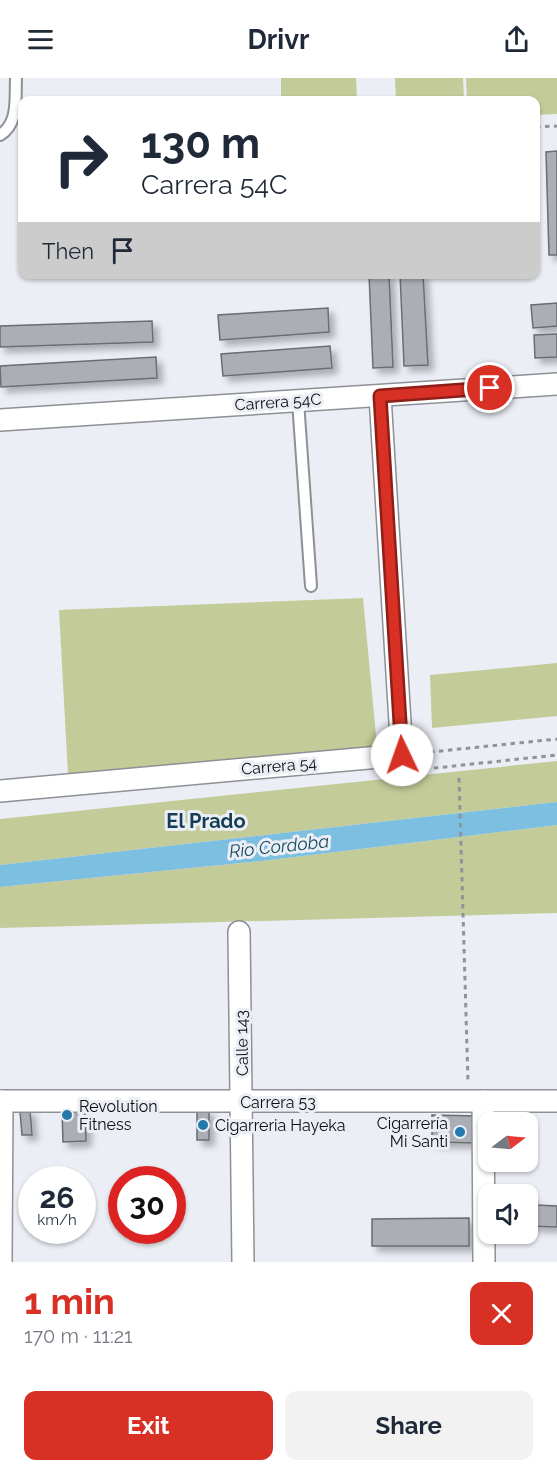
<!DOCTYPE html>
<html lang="en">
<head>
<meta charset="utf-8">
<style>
	body { margin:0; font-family:Raleway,sans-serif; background:#f2f2f3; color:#1f2937; height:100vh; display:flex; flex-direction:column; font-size:22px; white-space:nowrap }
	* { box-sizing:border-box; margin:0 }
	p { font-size:20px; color:#747a83 }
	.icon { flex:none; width:33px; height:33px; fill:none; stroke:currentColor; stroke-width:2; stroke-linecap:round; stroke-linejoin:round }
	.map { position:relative; height:1184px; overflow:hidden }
	.sheet { display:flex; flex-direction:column; background:#fff; flex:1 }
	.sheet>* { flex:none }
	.banner { position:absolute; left:18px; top:18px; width:522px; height:183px; border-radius:12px; box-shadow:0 2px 4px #0004; background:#fff; color:#1f2937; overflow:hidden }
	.needle { width:39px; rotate:74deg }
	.tools { position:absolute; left:478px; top:1034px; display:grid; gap:12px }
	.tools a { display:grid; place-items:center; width:60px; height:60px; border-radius:12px; background:#fff; box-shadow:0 2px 4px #0004; font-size:30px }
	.speed { position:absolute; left:18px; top:1088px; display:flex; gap:12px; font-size:30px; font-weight:700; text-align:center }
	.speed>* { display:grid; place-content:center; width:78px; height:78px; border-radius:50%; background:#fff; box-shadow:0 2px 4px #0004; line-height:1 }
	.speed small { font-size:15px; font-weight:400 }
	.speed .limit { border:9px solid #d22; background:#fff; color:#111 }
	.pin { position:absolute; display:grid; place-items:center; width:51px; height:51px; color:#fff; margin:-26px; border:3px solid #fff; border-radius:50%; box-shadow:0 2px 6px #0007 }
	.me { position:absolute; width:66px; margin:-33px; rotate:357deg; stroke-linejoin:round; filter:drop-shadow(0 0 4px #0008) }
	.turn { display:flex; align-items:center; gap:21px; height:126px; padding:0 24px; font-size:27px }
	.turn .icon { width:78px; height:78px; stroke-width:2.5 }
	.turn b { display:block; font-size:42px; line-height:51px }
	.then { display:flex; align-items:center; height:57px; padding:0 24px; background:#0003; gap:12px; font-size:22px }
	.round { display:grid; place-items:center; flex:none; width:63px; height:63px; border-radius:12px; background:#f2f2f3 }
	.head { display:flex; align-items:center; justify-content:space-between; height:102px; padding:0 24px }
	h1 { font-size:36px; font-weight:700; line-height:45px; color:#d93025 }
	.primary-button { display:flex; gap:12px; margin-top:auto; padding:12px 24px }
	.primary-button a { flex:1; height:69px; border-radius:12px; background:#d93025; color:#fff; font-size:24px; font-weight:700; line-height:69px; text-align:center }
	.primary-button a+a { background:#f2f2f3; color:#1f2937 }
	header { display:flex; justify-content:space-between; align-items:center; height:78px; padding:0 24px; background:#fff; font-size:27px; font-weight:700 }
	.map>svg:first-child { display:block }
</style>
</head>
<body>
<header><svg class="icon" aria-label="menu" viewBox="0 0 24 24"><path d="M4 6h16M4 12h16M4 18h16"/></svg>Drivr<svg class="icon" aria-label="share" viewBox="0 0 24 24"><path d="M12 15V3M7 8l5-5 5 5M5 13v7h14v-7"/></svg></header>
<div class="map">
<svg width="557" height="1184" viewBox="0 0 557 1184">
	<defs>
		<filter id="shadow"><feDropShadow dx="5.5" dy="5.5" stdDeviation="3" flood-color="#0004"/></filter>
	</defs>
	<rect width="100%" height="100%" fill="#ebeef4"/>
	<g fill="#c3cb98">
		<path d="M 281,0 L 356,0 L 357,22 L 281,22 Z"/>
		<path d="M 395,0 L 463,0 L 464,22 L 396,22 Z"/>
		<path d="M 466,0 L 557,0 L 557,36 L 536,37 L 536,22 L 467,22 Z"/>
		<path d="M 363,520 L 377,668 L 68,696 L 59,532 Z"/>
		<path d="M 557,585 L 557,638 L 432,650 L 430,597 Z"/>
		<path d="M 557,683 L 557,724 L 0,787 L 0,741 Z"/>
		<path d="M 557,747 L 557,835 L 0,850 L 0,809 L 262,783 Z"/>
	</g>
	<path fill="#7cbfe0" d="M 557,724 L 557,747 L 262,783 L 0,809 L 0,787 Z"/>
	<g fill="#abaeb4" stroke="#6a6d72" stroke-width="1.5" filter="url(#shadow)">
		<path d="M 557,73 L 557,177 L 549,177 L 546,74 Z"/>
		<path d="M 369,196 L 389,196 L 393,289 L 373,290 Z"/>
		<path d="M 400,196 L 423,196 L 428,287 L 404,288 Z"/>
		<path d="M 557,225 L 557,248 L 533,250 L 531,227 Z"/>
		<path d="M 328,230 L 329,254 L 220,262 L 218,237 Z"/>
		<path d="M 152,243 L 153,264 L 0,269 L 0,248 Z"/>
		<path d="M 557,256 L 557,279 L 535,280 L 534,257 Z"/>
		<path d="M 330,268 L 332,290 L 223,298 L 221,276 Z"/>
		<path d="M 156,279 L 157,300 L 1,309 L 0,288 Z"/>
		<path d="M 85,1030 L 86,1063 L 63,1064 L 62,1031 Z"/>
		<path d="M 30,1032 L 32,1057 L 22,1057 L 20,1033 Z"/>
		<rect x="197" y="1032" width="12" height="30"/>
		<path d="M 432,1037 L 476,1038 L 476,1065 L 432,1064 Z"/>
		<path d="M 528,1122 L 536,1122 L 536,1127 L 557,1128 L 557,1149 L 528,1148 Z"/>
		<path d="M 469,1140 L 469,1168 L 372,1168 L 372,1141 Z"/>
	</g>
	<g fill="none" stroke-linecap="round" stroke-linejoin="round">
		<g stroke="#8d9095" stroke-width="14">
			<g id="lane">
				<path d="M 0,57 C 19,45 15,21 16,0"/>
				<path d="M 298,323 L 311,508"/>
			</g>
		</g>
		<g stroke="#8d9095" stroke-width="24">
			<g id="street">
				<path d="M 0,342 L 557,306"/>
				<path d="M 0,713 L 402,677 L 380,318"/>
				<path d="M 239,854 L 243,1184"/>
				<path d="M 0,1023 L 557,1023"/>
				<path d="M 483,1023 L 484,1184"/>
				<path d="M 1,1184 L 2,1023"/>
			</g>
		</g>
		<g stroke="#909397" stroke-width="3" stroke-dasharray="4.5 4.5" stroke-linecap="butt">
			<path d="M 536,49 L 557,48"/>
			<path d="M 421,675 L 557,661"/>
			<path d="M 416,692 L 557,677"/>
			<path d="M 459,700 L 468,1004"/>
		</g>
		<use href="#lane" stroke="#fff" stroke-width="10"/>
		<use href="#street" stroke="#fff" stroke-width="21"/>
	</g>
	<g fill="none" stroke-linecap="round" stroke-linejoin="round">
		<g stroke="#8d1f18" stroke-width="15">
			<path id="route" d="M 402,677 L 380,318 L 490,310"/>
		</g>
		<use href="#route" stroke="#d93025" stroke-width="10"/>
	</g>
	<g fill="#247aaa" stroke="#ebeef4" stroke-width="2">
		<circle cx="67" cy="1037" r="6"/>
		<circle cx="203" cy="1047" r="6"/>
		<circle cx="460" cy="1054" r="6"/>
	</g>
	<g text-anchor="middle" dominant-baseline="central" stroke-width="6" stroke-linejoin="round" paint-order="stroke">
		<g font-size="16" fill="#0c0d0f" stroke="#ebeef4">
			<text transform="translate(278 324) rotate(-4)">Carrera 54C</text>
			<text transform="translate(279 688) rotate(-5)">Carrera 54</text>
			<text transform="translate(242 965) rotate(-91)">Calle 143</text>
			<text x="278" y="1024">Carrera 53</text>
		</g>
		<g font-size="16" fill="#0c0d0f" stroke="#ebeef4" text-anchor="start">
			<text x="79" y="1028">Revolution<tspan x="79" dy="18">Fitness</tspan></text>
			<text x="448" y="1045" text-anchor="end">Cigarrería<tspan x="448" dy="18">Mi Santi</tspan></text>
			<text x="215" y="1047">Cigarreria Hayeka</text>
		</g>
		<g font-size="18" font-style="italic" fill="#154c63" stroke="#ebeef4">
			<text transform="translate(279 768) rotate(-6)">Rio Cordoba</text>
		</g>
		<g font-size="20" font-weight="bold" fill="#153d54" stroke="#ebeef4">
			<text x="206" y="743">El Prado</text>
		</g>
	</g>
</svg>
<div class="tools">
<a><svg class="needle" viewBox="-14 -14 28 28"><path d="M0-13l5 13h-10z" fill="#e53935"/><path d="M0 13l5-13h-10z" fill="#747a83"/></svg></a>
<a><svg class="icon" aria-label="sound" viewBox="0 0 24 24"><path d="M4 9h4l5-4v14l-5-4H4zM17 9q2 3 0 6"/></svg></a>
</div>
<div class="speed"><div>26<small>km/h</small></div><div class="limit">30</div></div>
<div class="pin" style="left:490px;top:310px;background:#d93025"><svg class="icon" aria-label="arrive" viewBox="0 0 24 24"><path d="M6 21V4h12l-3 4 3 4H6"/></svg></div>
<svg class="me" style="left:402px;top:677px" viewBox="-20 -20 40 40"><circle r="19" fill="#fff"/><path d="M0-13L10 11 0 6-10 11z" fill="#d93025"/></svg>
<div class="banner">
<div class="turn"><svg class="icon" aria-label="right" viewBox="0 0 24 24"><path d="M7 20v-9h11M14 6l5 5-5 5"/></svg><div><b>130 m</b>Carrera 54C</div></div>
<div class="then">Then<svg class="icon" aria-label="arrive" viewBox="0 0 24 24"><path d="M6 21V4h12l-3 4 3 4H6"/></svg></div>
</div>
</div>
<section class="sheet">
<div class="head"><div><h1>1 min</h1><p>170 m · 11:21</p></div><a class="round" style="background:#d93025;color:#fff"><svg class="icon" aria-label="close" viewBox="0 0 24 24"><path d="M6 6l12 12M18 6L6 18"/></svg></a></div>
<div class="primary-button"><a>Exit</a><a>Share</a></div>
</section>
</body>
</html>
